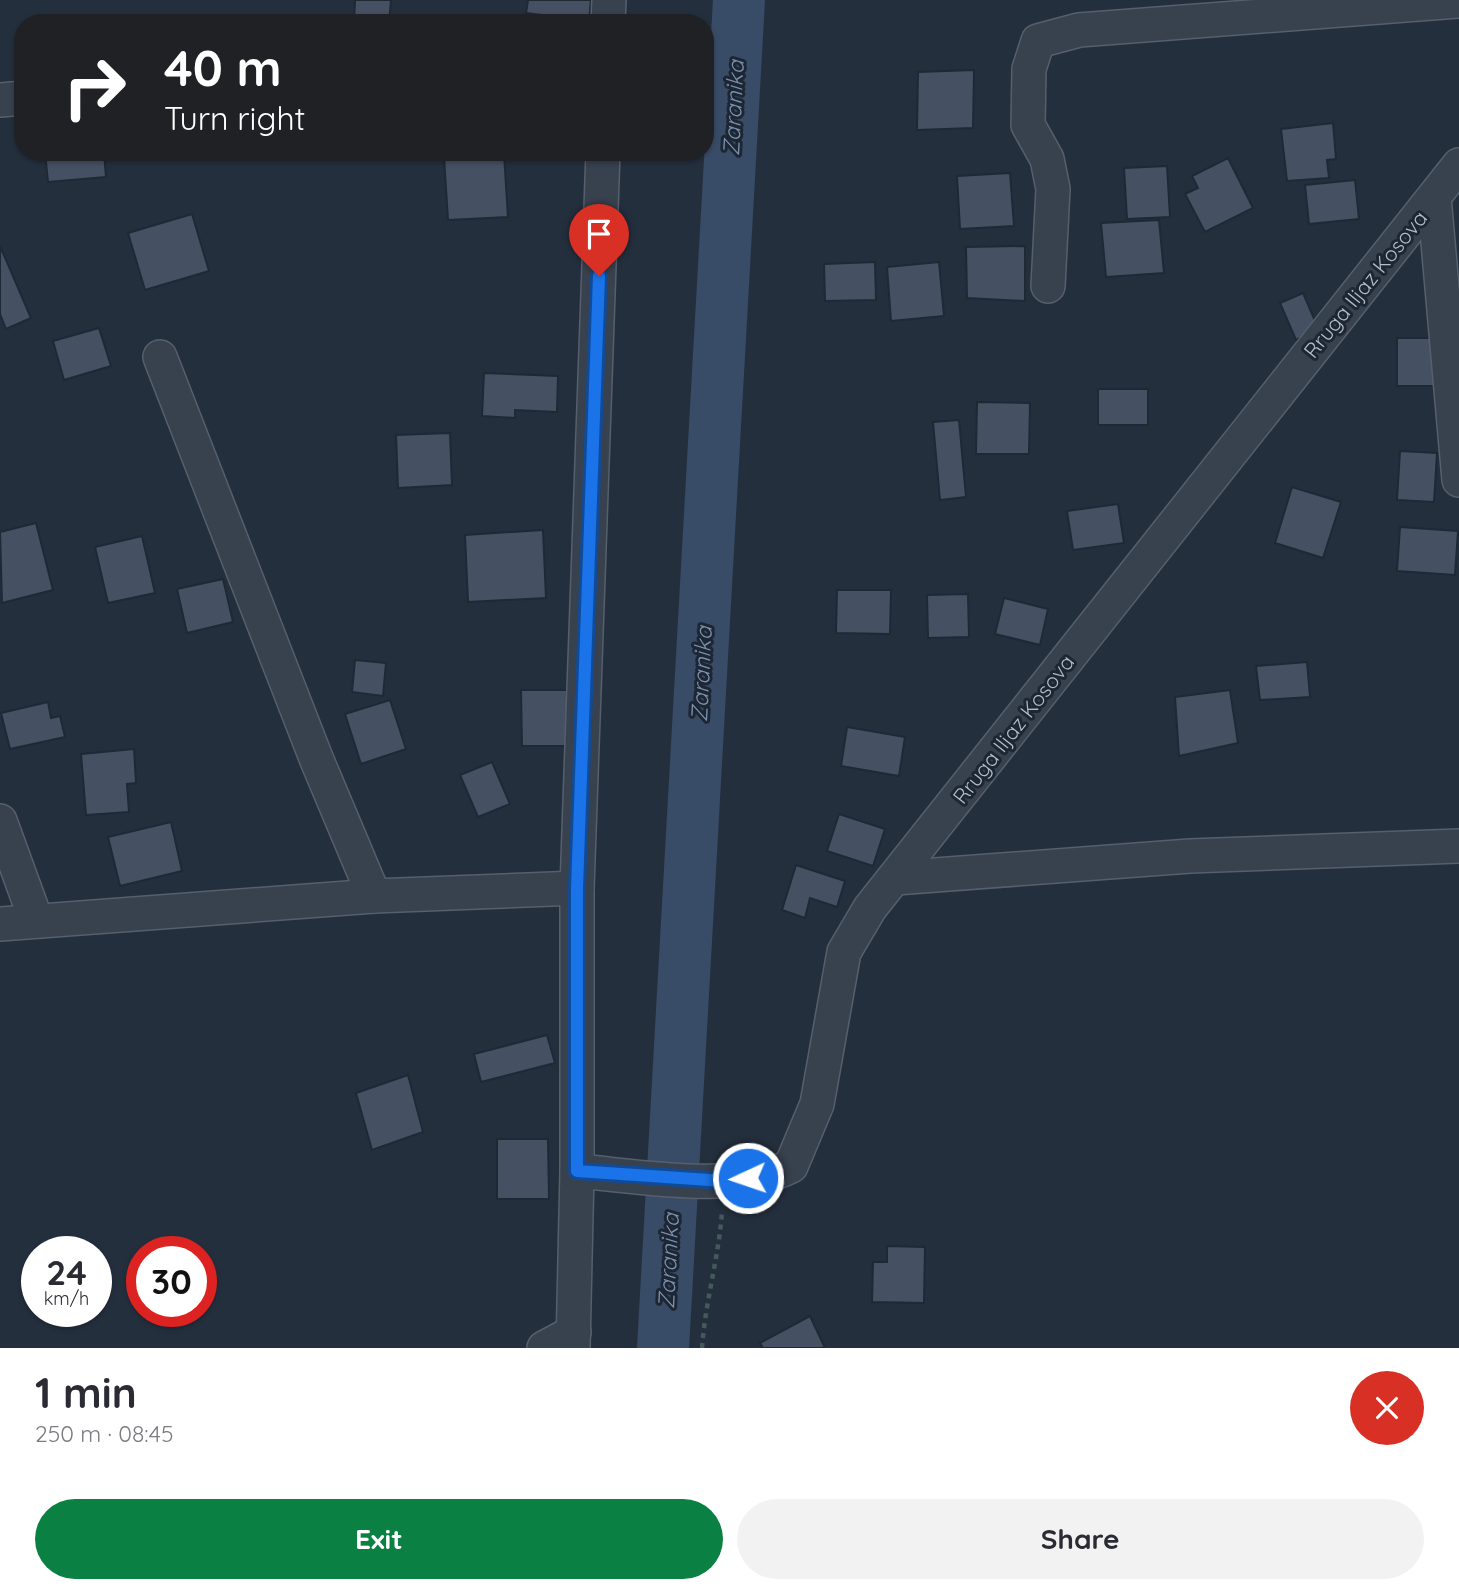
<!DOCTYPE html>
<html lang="en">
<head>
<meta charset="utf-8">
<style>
	body { margin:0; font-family:Quicksand,sans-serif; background:#f2f2f3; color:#2b2b33; height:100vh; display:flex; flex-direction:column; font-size:26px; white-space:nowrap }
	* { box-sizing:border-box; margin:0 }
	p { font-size:23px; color:#7c7c81 }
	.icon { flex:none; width:38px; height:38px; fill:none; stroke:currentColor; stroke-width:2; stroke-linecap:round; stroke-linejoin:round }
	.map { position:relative; height:1348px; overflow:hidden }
	.details { display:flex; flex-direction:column; background:#fff; flex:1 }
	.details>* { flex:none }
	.guide { position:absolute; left:14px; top:14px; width:700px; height:147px; border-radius:28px; box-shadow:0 2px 5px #0004; background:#202124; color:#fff; overflow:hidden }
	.speed { position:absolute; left:21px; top:1236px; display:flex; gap:14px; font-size:35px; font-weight:700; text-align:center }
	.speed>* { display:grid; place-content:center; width:91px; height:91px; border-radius:50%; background:#fff; box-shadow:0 2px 5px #0004; line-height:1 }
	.speed small { font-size:18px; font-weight:400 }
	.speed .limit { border:10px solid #d22; background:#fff; color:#111 }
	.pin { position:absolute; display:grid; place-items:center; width:60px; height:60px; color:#fff; margin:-72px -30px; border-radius:50% 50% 50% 0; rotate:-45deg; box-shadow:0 0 7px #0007 }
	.pin .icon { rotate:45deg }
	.me { position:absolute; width:77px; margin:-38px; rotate:267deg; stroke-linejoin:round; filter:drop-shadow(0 0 5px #0008) }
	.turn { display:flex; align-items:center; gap:24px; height:147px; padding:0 35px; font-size:32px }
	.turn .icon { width:91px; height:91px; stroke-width:2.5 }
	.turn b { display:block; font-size:49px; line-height:60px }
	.round { display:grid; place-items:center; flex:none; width:74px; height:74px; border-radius:37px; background:#f2f2f3 }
	.summary { display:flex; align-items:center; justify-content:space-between; height:119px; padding:0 35px }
	h1 { font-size:42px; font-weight:700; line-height:52px }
	.action { display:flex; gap:14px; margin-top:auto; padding:14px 35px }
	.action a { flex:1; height:80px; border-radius:42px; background:#0b8043; color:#fff; font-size:28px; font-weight:700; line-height:80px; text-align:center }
	.action a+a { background:#f2f2f3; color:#2b2b33 }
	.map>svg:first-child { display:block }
</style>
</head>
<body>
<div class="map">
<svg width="1459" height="1348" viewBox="0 0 1459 1348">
	<rect width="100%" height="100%" fill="#242f3e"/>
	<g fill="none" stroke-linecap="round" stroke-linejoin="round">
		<path stroke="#394c67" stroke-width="52" d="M 663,1348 L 739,0"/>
	</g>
	<g fill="#455162" stroke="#1f2835" stroke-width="2">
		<path d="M 355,0 L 391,0 L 389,23 L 354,23 Z"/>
		<path d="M 528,0 L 591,0 L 589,21 L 526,13 Z"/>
		<path d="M 974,70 L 973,128 L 917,130 L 918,72 Z"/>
		<path d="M 1333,123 L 1336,159 L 1327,160 L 1329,178 L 1287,181 L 1281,129 Z"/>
		<path d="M 45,152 L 104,152 L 106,177 L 48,182 Z"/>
		<path d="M 504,154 L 508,217 L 448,220 L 444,157 Z"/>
		<path d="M 1228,158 L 1253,208 L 1205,232 L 1185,194 L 1198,188 L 1192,176 Z"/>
		<path d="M 1167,166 L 1170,217 L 1127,219 L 1124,168 Z"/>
		<path d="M 1010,173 L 1014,226 L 960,229 L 957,176 Z"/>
		<path d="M 1355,180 L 1359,219 L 1309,224 L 1305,185 Z"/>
		<path d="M 192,214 L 209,271 L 145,290 L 128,233 Z"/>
		<path d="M 1159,220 L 1164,273 L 1106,277 L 1101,223 Z"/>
		<path d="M 0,246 L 31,318 L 6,329 L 0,314 Z"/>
		<path d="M 1025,246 L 1025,301 L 967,298 L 966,247 Z"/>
		<path d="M 875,262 L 876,300 L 825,301 L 824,264 Z"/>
		<path d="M 939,262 L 944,316 L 891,321 L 887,267 Z"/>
		<path d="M 1303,293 L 1319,330 L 1296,340 L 1280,303 Z"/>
		<path d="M 99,328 L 111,366 L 64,380 L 53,341 Z"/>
		<path d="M 1397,338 L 1439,338 L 1440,386 L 1397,386 Z"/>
		<path d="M 484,373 L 558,376 L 557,412 L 515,410 L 515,418 L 482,416 Z"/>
		<rect x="1098" y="389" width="50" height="36"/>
		<path d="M 977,402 L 1030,403 L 1029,454 L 976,454 Z"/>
		<path d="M 959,420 L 966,497 L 940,500 L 933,422 Z"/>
		<path d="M 450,433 L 452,485 L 398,488 L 396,435 Z"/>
		<path d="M 1400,451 L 1437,453 L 1434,502 L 1397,500 Z"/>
		<path d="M 1292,487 L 1341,502 L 1323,558 L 1275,543 Z"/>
		<path d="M 1118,504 L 1124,543 L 1073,550 L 1067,511 Z"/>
		<path d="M 36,523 L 53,590 L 2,603 L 0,532 Z"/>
		<path d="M 1400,527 L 1458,531 L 1455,575 L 1397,571 Z"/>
		<path d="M 543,530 L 546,598 L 468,602 L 465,535 Z"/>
		<path d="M 142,536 L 155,593 L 108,603 L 95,547 Z"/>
		<path d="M 223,579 L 233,622 L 187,633 L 177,589 Z"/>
		<path d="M 837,590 L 891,590 L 890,634 L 836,633 Z"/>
		<path d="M 968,594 L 969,637 L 928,638 L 927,595 Z"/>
		<path d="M 1004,598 L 1048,609 L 1040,645 L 995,634 Z"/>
		<path d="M 355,660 L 386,663 L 383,696 L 352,692 Z"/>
		<path d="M 1307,662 L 1310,697 L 1260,700 L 1256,666 Z"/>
		<path d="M 521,690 L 573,690 L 573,746 L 522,746 Z"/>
		<path d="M 1230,690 L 1238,743 L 1179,756 L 1175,697 Z"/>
		<path d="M 390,700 L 406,749 L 361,764 L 345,714 Z"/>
		<path d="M 48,702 L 51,718 L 60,716 L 65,737 L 10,749 L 1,713 Z"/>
		<path d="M 847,727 L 905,737 L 899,776 L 841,766 Z"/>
		<path d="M 134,749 L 136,783 L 127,784 L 129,812 L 86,815 L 81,754 Z"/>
		<path d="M 492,762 L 510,804 L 478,817 L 460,775 Z"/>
		<path d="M 839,814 L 885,829 L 873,866 L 827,851 Z"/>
		<path d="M 171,822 L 182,871 L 120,886 L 108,837 Z"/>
		<path d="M 796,865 L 845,881 L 837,907 L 810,898 L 805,918 L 782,910 Z"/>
		<path d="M 547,1035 L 555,1063 L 481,1082 L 474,1054 Z"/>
		<path d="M 408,1075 L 423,1132 L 372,1150 L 356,1093 Z"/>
		<path d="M 497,1139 L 548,1139 L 549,1199 L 497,1199 Z"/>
		<path d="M 887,1246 L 925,1247 L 924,1303 L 872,1302 L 873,1262 L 887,1262 Z"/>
		<path d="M 810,1316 L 825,1348 L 763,1348 L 760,1343 Z"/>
	</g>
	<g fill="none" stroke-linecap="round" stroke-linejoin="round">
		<g stroke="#565f6c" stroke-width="36">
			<g id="street">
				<path d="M 608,23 L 609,0"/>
				<path d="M 0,100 L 23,98"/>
				<path d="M 1434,197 L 1459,480"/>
				<path d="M 1048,286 L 1053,189 L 1047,159 L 1028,125 L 1029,69 L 1038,41 L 1079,30 L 1459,1"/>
				<path d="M 160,357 L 316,758 L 374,896"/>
				<path d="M 0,821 L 36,920"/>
				<path d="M 895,878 L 1190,856 L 1459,846"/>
				<path d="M 0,924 L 374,896 L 577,888"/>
				<path d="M 577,1171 C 638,1176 737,1194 791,1166 L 817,1104 L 844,952 L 870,908 L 1459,165"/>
				<path d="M 544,1348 L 574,1332"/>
				<path d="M 573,1348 L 577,1171 L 577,888 L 603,152"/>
			</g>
		</g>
		<path stroke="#44595c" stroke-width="4.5" stroke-dasharray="5 5" stroke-linecap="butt" d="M 702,1348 C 705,1302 719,1257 722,1211"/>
		<use href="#street" stroke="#38414e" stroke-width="33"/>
	</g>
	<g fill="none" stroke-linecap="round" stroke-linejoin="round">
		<g stroke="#114b97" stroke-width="18">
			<path id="route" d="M 599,276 L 577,888 L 577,1171 L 724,1181 L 748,1178"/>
		</g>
		<use href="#route" stroke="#1a73e8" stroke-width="12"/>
	</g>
	<g text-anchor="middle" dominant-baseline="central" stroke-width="6" stroke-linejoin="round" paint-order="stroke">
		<g font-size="21" fill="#b4bcc9" stroke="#1d2633">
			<text transform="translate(1365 284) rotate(-51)">Rruga Iljaz Kosova</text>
			<text transform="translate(1013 729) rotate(-52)">Rruga Iljaz Kosova</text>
		</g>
		<g font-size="23" font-style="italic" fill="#7c92b1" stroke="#1d2633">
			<text transform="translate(733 108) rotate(-87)">Zaranika</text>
			<text transform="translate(701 674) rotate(-87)">Zaranika</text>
			<text transform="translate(668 1261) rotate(-87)">Zaranika</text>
		</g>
	</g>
</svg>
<div class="speed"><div>24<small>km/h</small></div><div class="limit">30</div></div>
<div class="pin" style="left:599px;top:276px;background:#d93025"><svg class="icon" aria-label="arrive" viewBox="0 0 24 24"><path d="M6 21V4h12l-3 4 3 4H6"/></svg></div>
<svg class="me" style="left:748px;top:1178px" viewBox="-20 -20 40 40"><circle r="17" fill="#1a73e8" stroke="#fff" stroke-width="3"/><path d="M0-11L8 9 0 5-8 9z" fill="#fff"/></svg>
<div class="guide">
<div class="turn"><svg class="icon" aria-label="right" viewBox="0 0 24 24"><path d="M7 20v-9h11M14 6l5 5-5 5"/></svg><div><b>40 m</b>Turn right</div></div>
</div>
</div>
<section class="details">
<div class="summary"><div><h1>1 min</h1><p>250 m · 08:45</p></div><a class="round" style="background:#d93025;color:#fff"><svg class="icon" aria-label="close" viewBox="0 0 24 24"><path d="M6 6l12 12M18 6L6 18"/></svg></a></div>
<div class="action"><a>Exit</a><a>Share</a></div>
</section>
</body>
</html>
